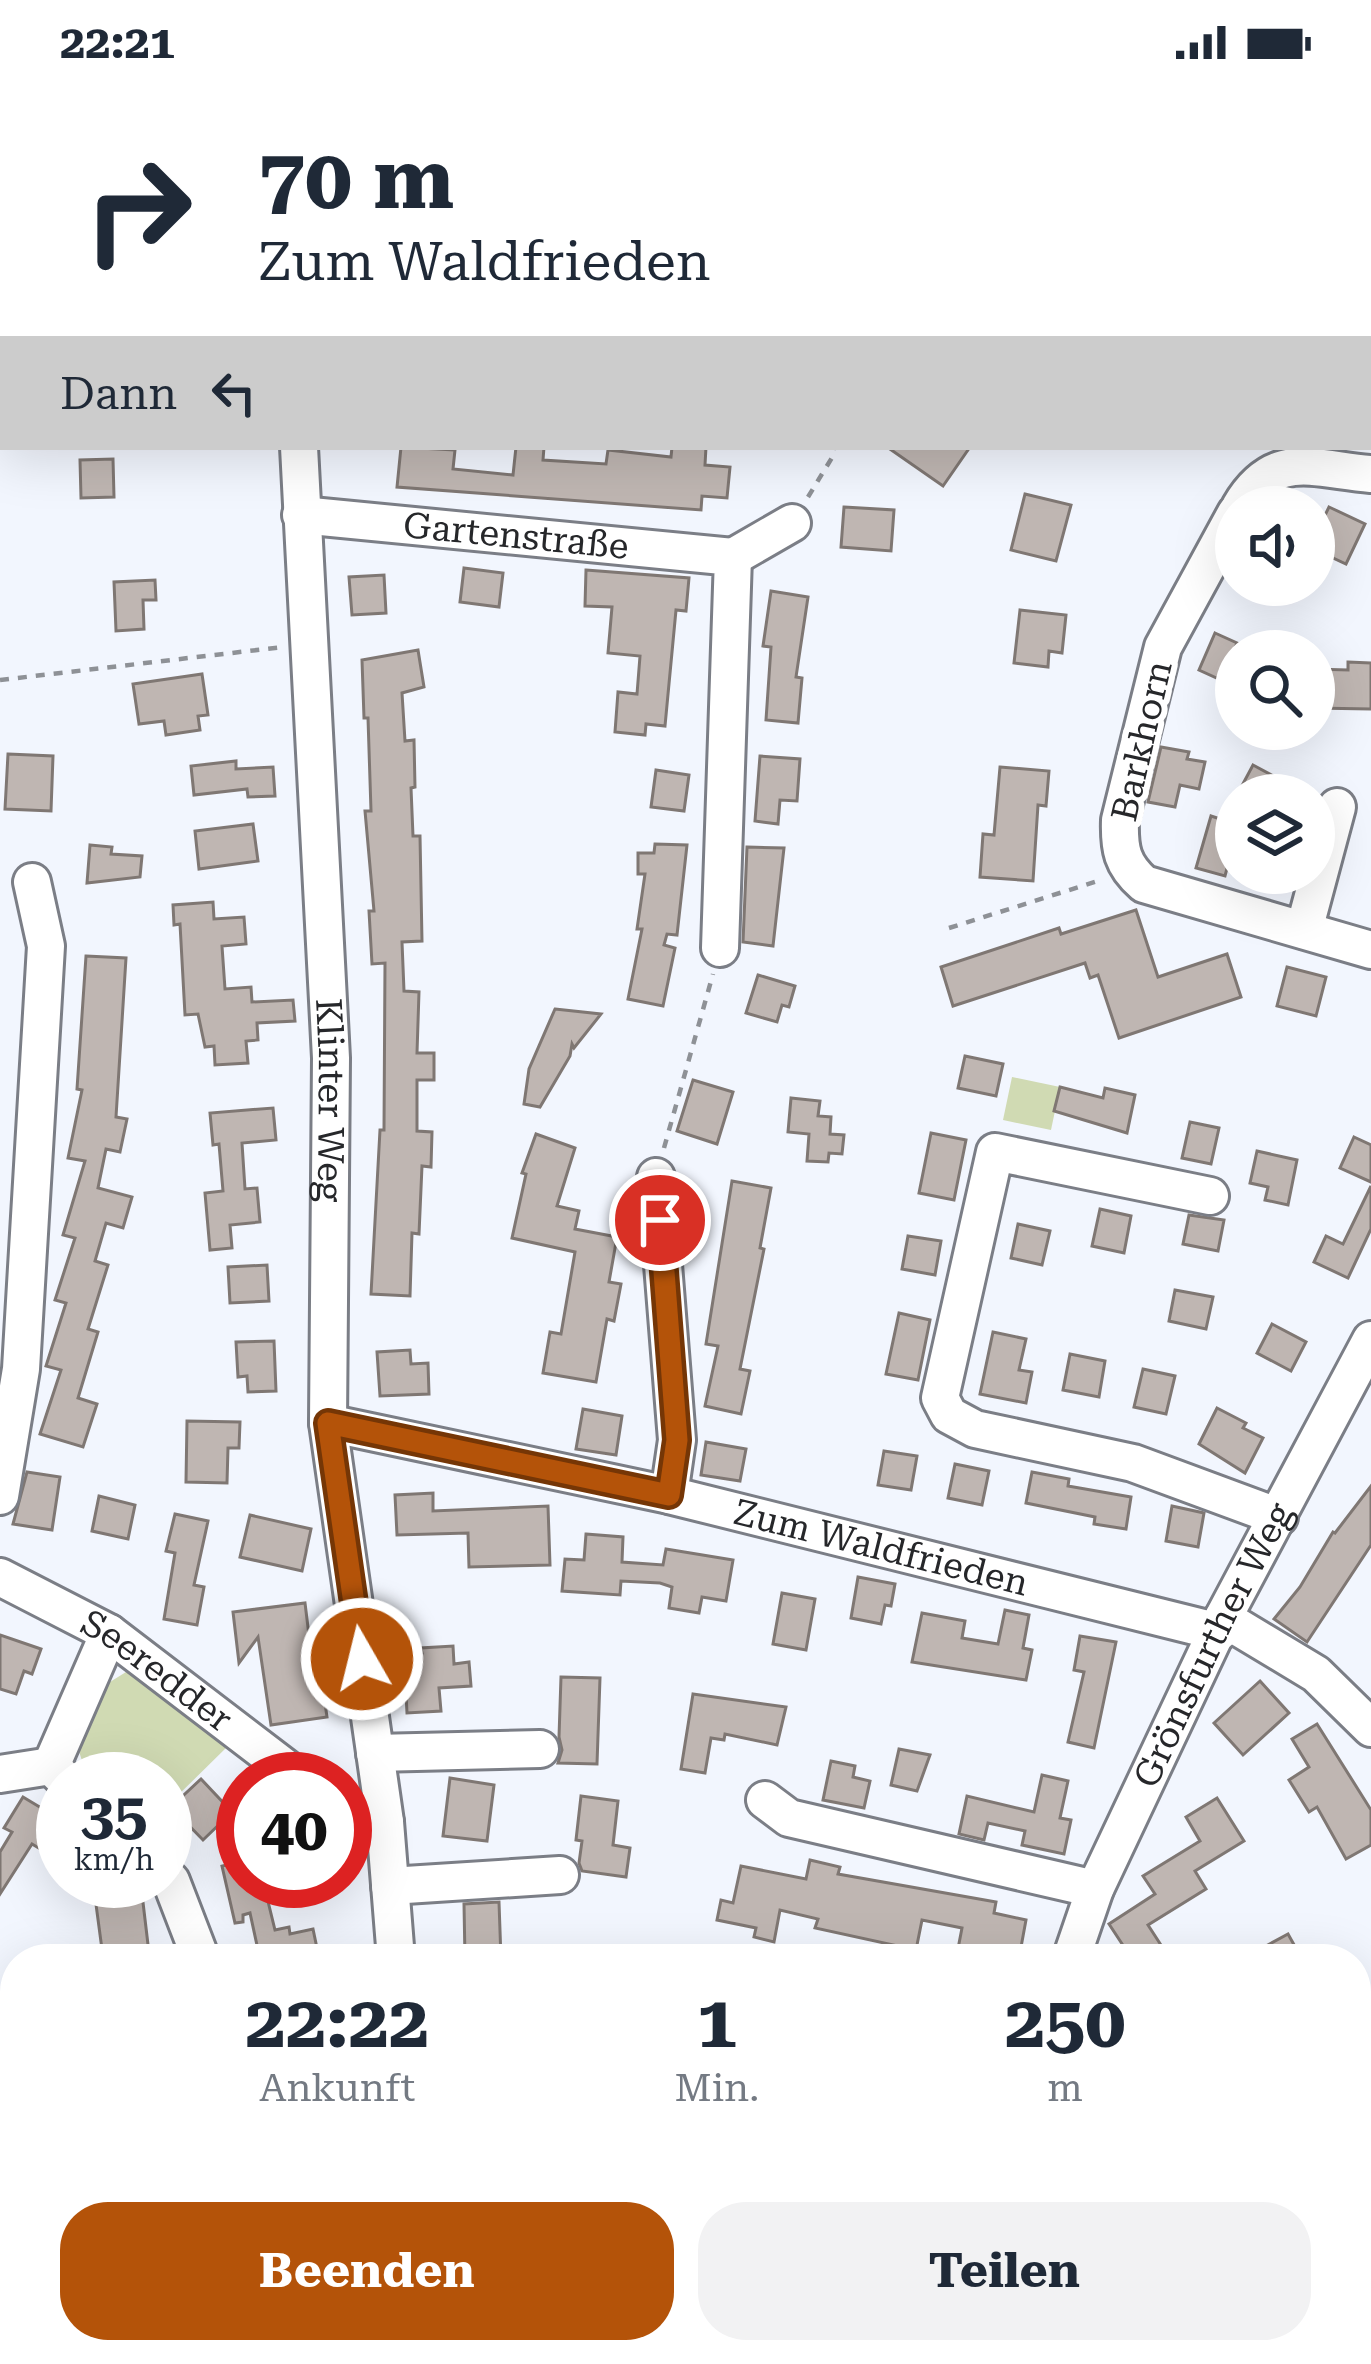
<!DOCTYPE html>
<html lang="de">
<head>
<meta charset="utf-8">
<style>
	body { margin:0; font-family:"Roboto Serif",serif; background:#f2f2f3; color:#1f2937; height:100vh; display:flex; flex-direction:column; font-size:45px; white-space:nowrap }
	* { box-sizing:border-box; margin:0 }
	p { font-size:39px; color:#747a83 }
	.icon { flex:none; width:66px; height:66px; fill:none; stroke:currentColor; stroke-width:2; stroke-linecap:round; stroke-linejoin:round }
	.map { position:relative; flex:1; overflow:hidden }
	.drawer { position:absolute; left:0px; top:1860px; width:1371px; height:420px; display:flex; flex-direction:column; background:#fff; border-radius:48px 48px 0 0; box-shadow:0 12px 48px #0002 }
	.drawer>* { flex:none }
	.top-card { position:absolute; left:0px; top:0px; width:1371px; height:366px; box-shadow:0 12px 48px #0002; background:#fff; color:#1f2937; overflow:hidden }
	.fabs { position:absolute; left:1215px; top:402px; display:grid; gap:24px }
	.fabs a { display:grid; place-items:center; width:120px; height:120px; border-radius:50%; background:#fff; box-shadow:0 12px 48px #0002; font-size:60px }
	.speed { position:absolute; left:36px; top:1668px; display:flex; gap:24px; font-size:60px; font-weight:700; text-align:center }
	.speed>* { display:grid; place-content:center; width:156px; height:156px; border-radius:50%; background:#fff; box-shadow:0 12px 48px #0002; line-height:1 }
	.speed small { font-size:30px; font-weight:400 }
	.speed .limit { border:18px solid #d22; background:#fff; color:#111 }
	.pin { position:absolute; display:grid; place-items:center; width:102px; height:102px; color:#fff; margin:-51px; border:6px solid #fff; border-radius:50%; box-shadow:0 3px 12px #0007 }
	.me { position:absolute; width:132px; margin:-66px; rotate:352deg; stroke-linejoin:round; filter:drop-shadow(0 0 9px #0008) }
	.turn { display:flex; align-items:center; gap:42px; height:252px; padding:0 60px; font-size:54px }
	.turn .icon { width:156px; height:156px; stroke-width:2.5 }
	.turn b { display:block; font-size:84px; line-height:102px }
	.then { display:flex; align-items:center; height:114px; padding:0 60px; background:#0003; gap:24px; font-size:45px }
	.eta { display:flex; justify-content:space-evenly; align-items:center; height:204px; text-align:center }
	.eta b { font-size:72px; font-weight:700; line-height:84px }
	.button { display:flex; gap:24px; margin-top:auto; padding:24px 60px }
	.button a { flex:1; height:138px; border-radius:48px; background:#b45309; color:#fff; font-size:48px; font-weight:700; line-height:138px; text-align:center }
	.button a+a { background:#f2f2f3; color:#1f2937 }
	.status { display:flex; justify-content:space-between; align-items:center; height:84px; padding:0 60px; background:#fff; direction:ltr }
	.status svg { height:33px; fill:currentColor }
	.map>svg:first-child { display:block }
</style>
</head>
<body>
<div class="status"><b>22:21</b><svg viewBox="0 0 49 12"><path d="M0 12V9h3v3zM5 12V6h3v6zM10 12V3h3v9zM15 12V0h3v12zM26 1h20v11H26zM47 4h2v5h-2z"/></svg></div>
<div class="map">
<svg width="1371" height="2280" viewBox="0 0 1371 2280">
	<rect width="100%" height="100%" fill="#f2f6fe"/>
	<g fill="#d0dab3">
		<path d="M 1012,993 L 1060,1003 L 1051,1046 L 1003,1036 Z"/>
		<path d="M 126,1588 L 150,1593 L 230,1660 L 165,1724 L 165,1695 L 96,1695 L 84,1683 L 77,1661 L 102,1603 Z"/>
	</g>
	<g fill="#bfb6b2" stroke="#7f7773" stroke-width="3">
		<path d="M 401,363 L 455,366 L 453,385 L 513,391 L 516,363 L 544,363 L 543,376 L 606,380 L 608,366 L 671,373 L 672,363 L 706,363 L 705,381 L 730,383 L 727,414 L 702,412 L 701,426 L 397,403 Z"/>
		<path d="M 887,363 L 970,363 L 943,402 Z"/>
		<path d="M 113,375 L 114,413 L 81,414 L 80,376 Z"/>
		<path d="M 1025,410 L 1071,421 L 1056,477 L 1011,466 Z"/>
		<path d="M 844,423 L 894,426 L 891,467 L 841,463 Z"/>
		<path d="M 1329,423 L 1365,440 L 1346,480 L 1314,465 L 1314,454 Z"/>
		<path d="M 464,484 L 503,489 L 499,523 L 460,518 Z"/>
		<path d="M 586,486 L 689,494 L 686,527 L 676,526 L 665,642 L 646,640 L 645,651 L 615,648 L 618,608 L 637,610 L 640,572 L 608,569 L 612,523 L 585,522 Z"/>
		<path d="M 384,491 L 386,529 L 352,531 L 349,493 Z"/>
		<path d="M 155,496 L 156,516 L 143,516 L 144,545 L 116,547 L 114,498 Z"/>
		<path d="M 771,507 L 808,513 L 796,593 L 802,594 L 798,639 L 766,636 L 771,563 L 763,562 Z"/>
		<path d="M 1020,526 L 1066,531 L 1062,569 L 1049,567 L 1048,583 L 1014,579 Z"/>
		<path d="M 1215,549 L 1237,559 L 1221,596 L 1199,586 Z"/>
		<path d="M 418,566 L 424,603 L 402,609 L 405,657 L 414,656 L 415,703 L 411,704 L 413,752 L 420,752 L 422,857 L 402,858 L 404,907 L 419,908 L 417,969 L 434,969 L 434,996 L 417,996 L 417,1047 L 432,1048 L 431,1083 L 422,1082 L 419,1150 L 412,1149 L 410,1212 L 371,1210 L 380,1046 L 384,1046 L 385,879 L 372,880 L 369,827 L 374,827 L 365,727 L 371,727 L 368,634 L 364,634 L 362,576 Z"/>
		<path d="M 1348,578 L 1371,579 L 1371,625 L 1314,624 L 1314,585 L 1348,586 Z"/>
		<path d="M 202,590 L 208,631 L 198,632 L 200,646 L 166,651 L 164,637 L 139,640 L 133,600 Z"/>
		<path d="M 1161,663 L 1189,668 L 1187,675 L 1205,678 L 1199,705 L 1180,701 L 1175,723 L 1148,718 Z"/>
		<path d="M 8,670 L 53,672 L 51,727 L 5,725 Z"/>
		<path d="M 760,672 L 800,675 L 797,717 L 780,716 L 778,740 L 755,737 Z"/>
		<path d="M 236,677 L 236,685 L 273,683 L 275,712 L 248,713 L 247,705 L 194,711 L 191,682 Z"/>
		<path d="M 1253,681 L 1309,711 L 1237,711 Z"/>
		<path d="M 1000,683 L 1049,687 L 1046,722 L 1038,721 L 1033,797 L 980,793 L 983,750 L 994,751 Z"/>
		<path d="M 656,686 L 689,691 L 684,727 L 651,723 Z"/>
		<path d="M 1211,732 L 1236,740 L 1236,775 L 1230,773 L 1225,792 L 1196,784 Z"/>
		<path d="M 253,740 L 258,777 L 199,785 L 195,747 Z"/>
		<path d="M 655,760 L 687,761 L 677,851 L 667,850 L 664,861 L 675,864 L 663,922 L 628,915 L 642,845 L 637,845 L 645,790 L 638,790 L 638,769 L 654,769 Z"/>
		<path d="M 90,761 L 112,763 L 111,770 L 142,772 L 140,793 L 87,799 Z"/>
		<path d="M 747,763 L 784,764 L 773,862 L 743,858 Z"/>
		<path d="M 213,818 L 214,835 L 244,833 L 246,860 L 222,862 L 225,905 L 251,903 L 252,918 L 293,916 L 295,937 L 257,939 L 258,956 L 246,957 L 248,979 L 215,981 L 214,962 L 205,963 L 198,930 L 185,931 L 180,840 L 174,841 L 173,821 Z"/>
		<path d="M 1136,826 L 1158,893 L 1227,870 L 1241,913 L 1119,954 L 1098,891 L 1090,894 L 1085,879 L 953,922 L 941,883 L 1059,844 L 1061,850 Z"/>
		<path d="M 86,872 L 126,874 L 116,1033 L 127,1035 L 120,1068 L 106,1065 L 98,1104 L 132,1113 L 123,1144 L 106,1139 L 95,1177 L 108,1181 L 88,1245 L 98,1248 L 78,1314 L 97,1320 L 83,1363 L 40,1350 L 61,1286 L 46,1282 L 66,1219 L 55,1216 L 75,1154 L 63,1151 L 85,1077 L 68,1074 L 82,1006 L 77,1005 Z"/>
		<path d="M 1287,883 L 1326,893 L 1316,932 L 1277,922 Z"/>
		<path d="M 758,891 L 795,902 L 789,923 L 782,921 L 777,938 L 746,929 Z"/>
		<path d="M 555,925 L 601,930 L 574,964 L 572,960 L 570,972 L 540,1023 L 524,1020 L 529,985 Z"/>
		<path d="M 965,972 L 1003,980 L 996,1012 L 958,1004 Z"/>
		<path d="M 693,996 L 733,1008 L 717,1060 L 677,1047 Z"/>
		<path d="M 1060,1003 L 1103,1014 L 1105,1004 L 1135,1011 L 1127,1049 L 1054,1027 Z"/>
		<path d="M 791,1014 L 820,1017 L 818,1032 L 831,1033 L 830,1050 L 844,1051 L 842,1070 L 829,1069 L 828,1078 L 807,1077 L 809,1050 L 788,1048 Z"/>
		<path d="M 273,1024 L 276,1056 L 242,1059 L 245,1105 L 257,1104 L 260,1138 L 230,1141 L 232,1164 L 210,1166 L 205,1109 L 223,1107 L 219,1060 L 213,1061 L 210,1029 Z"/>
		<path d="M 1190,1038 L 1219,1044 L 1211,1080 L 1182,1074 Z"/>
		<path d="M 931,1049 L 966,1056 L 954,1116 L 919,1109 Z"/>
		<path d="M 536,1050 L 575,1064 L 557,1122 L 579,1127 L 575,1145 L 617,1153 L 609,1198 L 621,1200 L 614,1237 L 607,1235 L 596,1298 L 543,1289 L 550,1248 L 561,1250 L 575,1168 L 512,1154 L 526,1090 L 522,1089 Z"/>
		<path d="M 1354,1053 L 1371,1061 L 1371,1098 L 1340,1084 Z"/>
		<path d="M 1257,1067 L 1297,1076 L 1288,1121 L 1265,1116 L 1268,1103 L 1250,1099 Z"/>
		<path d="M 732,1097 L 771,1104 L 760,1164 L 764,1165 L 740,1285 L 750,1287 L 741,1330 L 705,1322 L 718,1262 L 706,1260 Z"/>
		<path d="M 1371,1102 L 1371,1145 L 1348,1194 L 1314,1178 L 1326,1152 L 1343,1160 Z"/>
		<path d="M 1100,1125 L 1131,1132 L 1124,1169 L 1092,1162 Z"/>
		<path d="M 1189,1131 L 1224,1136 L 1218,1167 L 1183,1160 Z"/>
		<path d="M 1018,1140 L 1050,1147 L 1042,1181 L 1011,1174 Z"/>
		<path d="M 908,1152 L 941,1157 L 935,1191 L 902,1185 Z"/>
		<path d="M 267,1181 L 269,1217 L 230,1219 L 228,1183 Z"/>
		<path d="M 1175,1206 L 1213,1213 L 1206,1245 L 1169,1237 Z"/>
		<path d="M 899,1229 L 930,1236 L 918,1296 L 886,1290 Z"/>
		<path d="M 1272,1240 L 1306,1258 L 1291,1287 L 1257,1269 Z"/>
		<path d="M 993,1248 L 1026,1255 L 1019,1286 L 1032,1288 L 1026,1319 L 980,1310 Z"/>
		<path d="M 274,1257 L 276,1307 L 248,1308 L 247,1292 L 238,1293 L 236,1258 Z"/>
		<path d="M 410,1266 L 411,1280 L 428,1279 L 429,1310 L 380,1312 L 377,1268 Z"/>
		<path d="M 1070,1270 L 1105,1277 L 1099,1313 L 1063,1306 Z"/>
		<path d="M 1143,1285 L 1175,1292 L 1166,1330 L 1134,1323 Z"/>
		<path d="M 1217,1324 L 1246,1339 L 1243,1344 L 1263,1354 L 1245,1389 L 1199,1360 Z"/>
		<path d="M 583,1325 L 622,1332 L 616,1371 L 576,1365 Z"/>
		<path d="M 187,1337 L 240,1338 L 239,1364 L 228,1364 L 227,1399 L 186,1398 Z"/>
		<path d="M 706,1358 L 746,1365 L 740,1397 L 701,1391 Z"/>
		<path d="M 884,1367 L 917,1372 L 911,1406 L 878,1401 Z"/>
		<path d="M 955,1380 L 989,1387 L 982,1421 L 948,1414 Z"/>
		<path d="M 27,1388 L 60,1393 L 52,1446 L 13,1440 Z"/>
		<path d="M 1032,1388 L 1069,1395 L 1068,1402 L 1131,1413 L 1126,1445 L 1094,1440 L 1095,1433 L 1026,1419 Z"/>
		<path d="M 1371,1402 L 1371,1461 L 1307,1558 L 1274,1535 L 1300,1503 L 1333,1448 L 1335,1449 Z"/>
		<path d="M 433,1409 L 433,1427 L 548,1422 L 550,1481 L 469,1483 L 468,1449 L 397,1451 L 395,1411 Z"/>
		<path d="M 99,1412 L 135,1421 L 128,1455 L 92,1447 Z"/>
		<path d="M 1172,1422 L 1204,1429 L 1198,1463 L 1166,1457 Z"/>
		<path d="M 175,1430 L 208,1437 L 194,1501 L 204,1503 L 197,1541 L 164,1535 L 175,1469 L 166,1467 Z"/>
		<path d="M 250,1431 L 311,1445 L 302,1487 L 240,1473 Z"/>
		<path d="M 586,1450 L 623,1453 L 622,1478 L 663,1481 L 666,1465 L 733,1476 L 726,1517 L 702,1513 L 699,1529 L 669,1524 L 672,1503 L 660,1499 L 621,1497 L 620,1511 L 562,1507 L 565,1475 L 584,1476 Z"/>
		<path d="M 858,1493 L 895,1500 L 891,1522 L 885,1521 L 881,1540 L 851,1534 Z"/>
		<path d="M 782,1509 L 815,1515 L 806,1566 L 773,1560 Z"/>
		<path d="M 305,1519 L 314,1592 L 321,1591 L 327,1633 L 271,1641 L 258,1553 L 239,1579 L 233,1528 Z"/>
		<path d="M 1005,1526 L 1029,1531 L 1023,1564 L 1032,1566 L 1026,1596 L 912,1578 L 922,1529 L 965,1537 L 962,1554 L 998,1560 Z"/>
		<path d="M 0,1551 L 41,1565 L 32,1590 L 24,1587 L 16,1610 L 0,1605 Z"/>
		<path d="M 1080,1552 L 1116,1558 L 1094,1664 L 1068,1658 L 1084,1588 L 1074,1586 Z"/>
		<path d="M 453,1562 L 454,1580 L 469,1578 L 471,1602 L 439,1604 L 441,1627 L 407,1629 L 404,1571 L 422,1569 L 421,1564 Z"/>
		<path d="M 561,1593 L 600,1594 L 597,1680 L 558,1679 L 562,1666 L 559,1653 Z"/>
		<path d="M 1260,1597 L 1289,1629 L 1243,1671 L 1214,1639 Z"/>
		<path d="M 693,1610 L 786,1623 L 777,1661 L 725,1650 L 724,1656 L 711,1654 L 705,1689 L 681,1685 Z"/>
		<path d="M 1317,1640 L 1371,1726 L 1371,1761 L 1346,1775 L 1317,1723 L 1309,1728 L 1289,1696 L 1309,1683 L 1292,1655 Z"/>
		<path d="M 899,1665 L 930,1671 L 917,1707 L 891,1701 Z"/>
		<path d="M 831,1677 L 855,1682 L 853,1693 L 870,1697 L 864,1724 L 823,1716 Z"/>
		<path d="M 1042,1691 L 1068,1697 L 1060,1734 L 1071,1736 L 1064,1770 L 1022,1761 L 1025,1747 L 988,1739 L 984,1756 L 959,1750 L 967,1712 L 1034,1728 Z"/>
		<path d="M 450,1694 L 494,1701 L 487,1757 L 443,1752 Z"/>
		<path d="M 201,1695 L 232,1728 L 203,1756 L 171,1723 Z"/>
		<path d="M 581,1712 L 618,1717 L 613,1761 L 630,1764 L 626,1793 L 582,1787 L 579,1779 L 582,1757 L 576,1756 Z"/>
		<path d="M 23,1713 L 63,1737 L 63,1765 L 57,1775 L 32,1760 L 0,1810 L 0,1768 L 12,1748 L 4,1744 Z"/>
		<path d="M 1217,1714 L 1244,1757 L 1195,1787 L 1206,1805 L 1148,1841 L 1170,1875 L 1132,1875 L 1109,1840 L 1155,1810 L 1143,1792 L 1200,1757 L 1186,1733 Z"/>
		<path d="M 810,1776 L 840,1783 L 838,1790 L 996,1818 L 994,1829 L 1026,1836 L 1019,1874 L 994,1869 L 992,1875 L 956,1875 L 962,1844 L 922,1836 L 916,1866 L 815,1844 L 818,1835 L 780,1826 L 774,1858 L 754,1853 L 756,1844 L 717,1836 L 721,1816 L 733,1819 L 741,1782 L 806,1795 Z"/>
		<path d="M 243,1777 L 243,1797 L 263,1797 L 275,1846 L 289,1843 L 290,1850 L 313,1845 L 318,1869 L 260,1875 L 250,1829 L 243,1831 L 243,1838 L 235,1839 L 222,1782 Z"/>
		<path d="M 142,1810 L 149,1869 L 103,1873 L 95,1813 Z"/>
		<path d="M 499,1818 L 501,1875 L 465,1875 L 464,1820 Z"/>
		<path d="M 1288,1850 L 1302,1875 L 1242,1875 Z"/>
	</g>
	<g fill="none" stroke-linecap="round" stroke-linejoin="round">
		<g stroke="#7b7e86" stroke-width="42">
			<g id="minor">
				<path d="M 286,0 L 286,3"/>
				<path d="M 772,0 L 773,3"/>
				<path d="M 1117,3 L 1118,0"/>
				<path id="s1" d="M 299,363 L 331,974 L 328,1339 L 385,1738 L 396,1875"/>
				<path d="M 1240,423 C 1274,365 1312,385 1371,390"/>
				<path d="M 1236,429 L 1163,563 L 1120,736 C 1119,765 1122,781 1144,800 L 1371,866"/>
				<path id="s2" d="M 301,431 L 733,473 L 720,864"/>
				<path d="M 733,473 L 792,439"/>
				<path d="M 1304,846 L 1337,723"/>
				<path d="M 656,1093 L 677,1356 L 669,1411"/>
				<path d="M 1210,1112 L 995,1068 L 940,1314 L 949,1331 L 975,1345 L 1133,1379 L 1279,1433"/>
				<path id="s3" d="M 328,1339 L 669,1411 L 1219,1548"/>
				<path d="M 0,1412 L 21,1285 L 46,862 L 32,798"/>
				<path id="s4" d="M 0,1493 L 109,1549 L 300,1695"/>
				<path d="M 1223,1534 L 1316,1590 L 1371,1644"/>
				<path d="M 375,1669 L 540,1665"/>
				<path d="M 51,1682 L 109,1549"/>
				<path d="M 0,1690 L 51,1682 L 64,1695"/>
				<path d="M 765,1716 L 789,1734 L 1095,1805"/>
				<path d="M 345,1729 L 356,1737 L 385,1738"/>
				<path d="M 165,1791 L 171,1797 L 201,1875"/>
				<path d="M 390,1802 L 560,1791"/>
				<path id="s5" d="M 1071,1875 L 1095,1805 L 1223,1534 L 1371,1256"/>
				<path d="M 1356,2123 L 1371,2115"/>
				<path d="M 1190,2265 L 1193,2280"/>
				<path d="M 348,2280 L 354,2265"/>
				<path d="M 768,2280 L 797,2265"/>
				<path d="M 1076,2280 L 1102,2265"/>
			</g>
		</g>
		<g stroke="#8e9196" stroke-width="4.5" stroke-dasharray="9 9" stroke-linecap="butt">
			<path d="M 652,0 L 679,3"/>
			<path d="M 808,413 L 833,372 L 834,363"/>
			<path d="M 0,596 L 283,563"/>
			<path d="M 949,844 L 1101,796"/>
			<path d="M 664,1064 L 713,890"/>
			<path d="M 1356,1942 L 1371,1933"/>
			<path d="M 0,2108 L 15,2113"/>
			<path d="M 205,2265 L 240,2280"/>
			<path d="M 90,2280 L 96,2265"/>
		</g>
		<use href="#minor" stroke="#fff" stroke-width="36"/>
	</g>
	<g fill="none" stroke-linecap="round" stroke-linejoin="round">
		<g stroke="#753606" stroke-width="30">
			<path id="route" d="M 362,1575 L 328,1339 L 669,1411 L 677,1356 L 660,1136"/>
		</g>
		<use href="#route" stroke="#b45309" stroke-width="21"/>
	</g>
	<g text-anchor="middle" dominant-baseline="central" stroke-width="12" stroke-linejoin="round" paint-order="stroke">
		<g font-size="36" fill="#26272a" stroke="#fff">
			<text stroke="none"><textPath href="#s2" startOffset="216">Gartenstraße</textPath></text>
			<text transform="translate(1142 657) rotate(-77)">Barkhorn</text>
			<text stroke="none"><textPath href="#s1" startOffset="654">Klinter Weg</textPath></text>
			<text stroke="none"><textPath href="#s3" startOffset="567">Zum Waldfrieden</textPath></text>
			<text stroke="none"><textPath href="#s5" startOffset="345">Grönsfurther Weg</textPath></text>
			<text stroke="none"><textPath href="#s4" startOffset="183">Seeredder</textPath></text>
		</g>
	</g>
</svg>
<div class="fabs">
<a><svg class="icon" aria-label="sound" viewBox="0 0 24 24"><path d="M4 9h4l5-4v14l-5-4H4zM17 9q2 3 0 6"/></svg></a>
<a><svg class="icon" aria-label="search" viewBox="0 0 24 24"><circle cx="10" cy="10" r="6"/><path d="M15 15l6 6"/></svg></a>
<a><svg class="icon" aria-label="layers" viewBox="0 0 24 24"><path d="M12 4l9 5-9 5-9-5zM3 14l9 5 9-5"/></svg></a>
</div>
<div class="speed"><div>35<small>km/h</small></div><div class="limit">40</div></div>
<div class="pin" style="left:660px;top:1136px;background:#d93025"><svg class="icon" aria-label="arrive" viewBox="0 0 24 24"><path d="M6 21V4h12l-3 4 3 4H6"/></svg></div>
<svg class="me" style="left:362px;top:1575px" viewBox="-20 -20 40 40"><circle r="17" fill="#b45309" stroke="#fff" stroke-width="3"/><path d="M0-11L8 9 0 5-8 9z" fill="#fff"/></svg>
<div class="top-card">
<div class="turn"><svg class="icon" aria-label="right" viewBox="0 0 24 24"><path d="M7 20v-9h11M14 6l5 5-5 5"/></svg><div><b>70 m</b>Zum Waldfrieden</div></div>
<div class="then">Dann<svg class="icon" aria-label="left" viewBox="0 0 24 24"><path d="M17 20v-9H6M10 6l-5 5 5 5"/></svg></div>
</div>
<section class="drawer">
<div class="eta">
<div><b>22:22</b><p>Ankunft</p></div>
<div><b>1</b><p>Min.</p></div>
<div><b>250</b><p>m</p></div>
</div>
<div class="button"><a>Beenden</a><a>Teilen</a></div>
</section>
</div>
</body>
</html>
